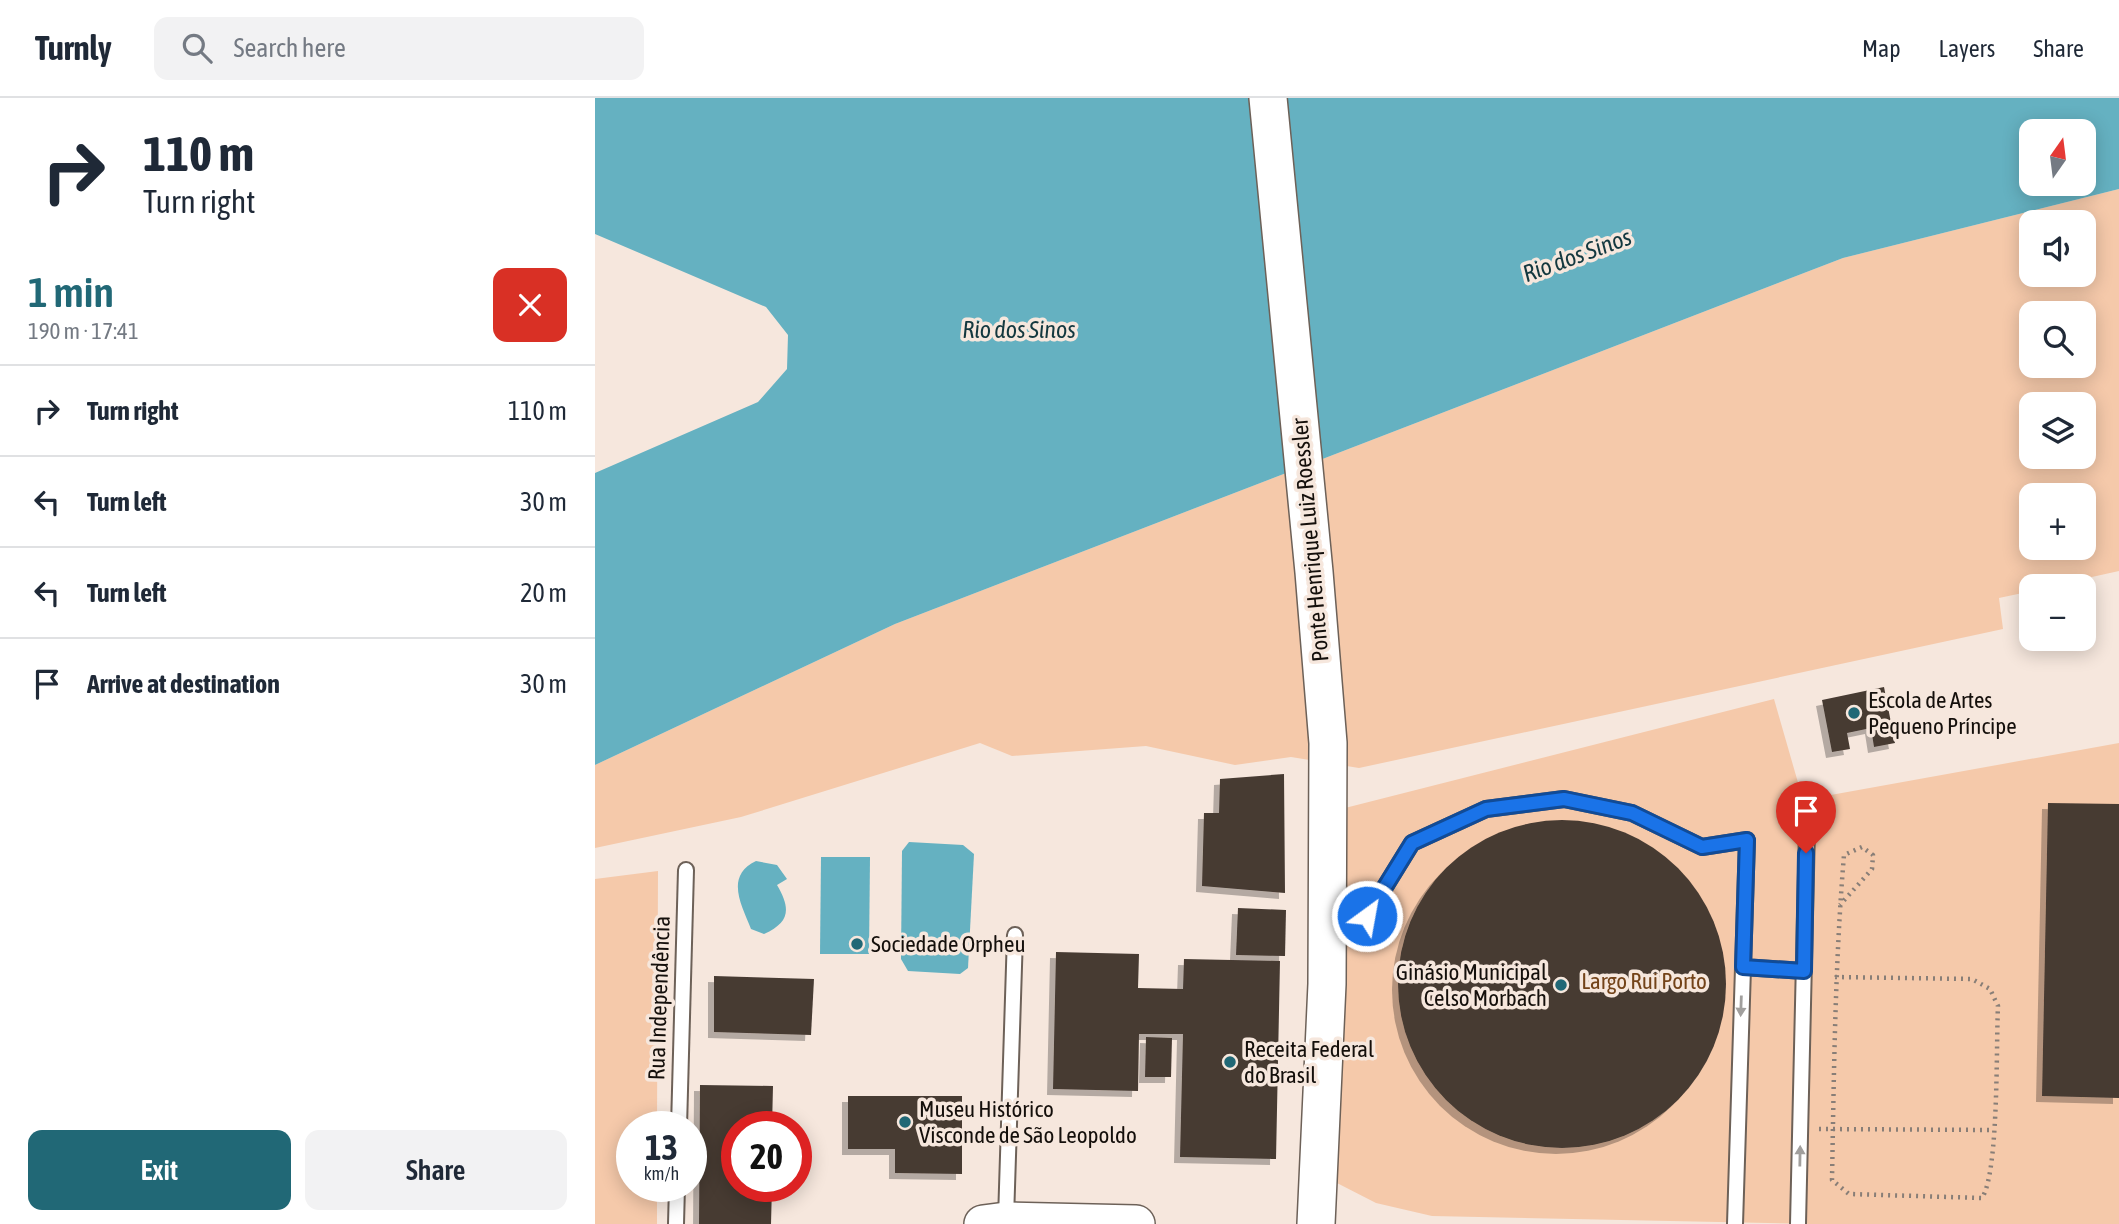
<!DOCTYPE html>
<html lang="en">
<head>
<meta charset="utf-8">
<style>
	body { margin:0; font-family:"Asap Condensed",sans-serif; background:#f2f2f3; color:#1f2937; height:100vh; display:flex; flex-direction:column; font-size:26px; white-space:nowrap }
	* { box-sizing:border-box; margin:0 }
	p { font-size:23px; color:#747a83 }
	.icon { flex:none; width:38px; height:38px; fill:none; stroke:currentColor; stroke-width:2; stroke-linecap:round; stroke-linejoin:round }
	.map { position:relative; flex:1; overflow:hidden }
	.sheet { display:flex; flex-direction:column; background:#fff; width:595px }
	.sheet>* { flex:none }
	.top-card { background:#fff; color:#1f2937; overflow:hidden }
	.needle { width:46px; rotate:14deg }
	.buttons { position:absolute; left:1424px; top:21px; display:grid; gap:14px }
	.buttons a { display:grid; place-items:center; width:77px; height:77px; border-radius:14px; background:#fff; box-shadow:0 4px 18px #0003; font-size:35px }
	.speed { position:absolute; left:21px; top:1013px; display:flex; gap:14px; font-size:35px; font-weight:700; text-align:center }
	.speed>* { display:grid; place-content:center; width:91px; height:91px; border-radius:50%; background:#fff; box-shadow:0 4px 18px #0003; line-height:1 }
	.speed small { font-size:18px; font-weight:400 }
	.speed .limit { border:10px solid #d22; background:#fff; color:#111 }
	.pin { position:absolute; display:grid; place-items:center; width:60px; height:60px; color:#fff; margin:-72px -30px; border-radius:50% 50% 50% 0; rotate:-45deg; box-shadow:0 0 7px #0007 }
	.pin .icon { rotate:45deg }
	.me { position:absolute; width:77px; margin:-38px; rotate:32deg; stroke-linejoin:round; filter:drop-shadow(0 0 5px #0008) }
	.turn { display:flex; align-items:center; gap:24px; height:147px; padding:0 28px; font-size:32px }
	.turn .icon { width:91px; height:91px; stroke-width:2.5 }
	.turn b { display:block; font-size:49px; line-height:60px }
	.round { display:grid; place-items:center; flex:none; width:74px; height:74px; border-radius:14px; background:#f2f2f3 }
	.overview { display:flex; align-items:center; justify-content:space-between; height:119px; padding:0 28px }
	h1 { font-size:42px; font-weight:600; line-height:52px; color:#216876 }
	.button { display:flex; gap:14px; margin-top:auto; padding:14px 28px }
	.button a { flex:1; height:80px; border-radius:14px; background:#216876; color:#fff; font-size:28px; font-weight:600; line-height:80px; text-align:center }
	.button a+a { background:#f2f2f3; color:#1f2937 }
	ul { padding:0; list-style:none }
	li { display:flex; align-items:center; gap:21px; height:91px; padding:0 28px; border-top:2px solid #e0e1e3 }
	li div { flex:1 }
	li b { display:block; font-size:26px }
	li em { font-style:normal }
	header { display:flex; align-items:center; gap:42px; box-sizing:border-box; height:98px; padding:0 35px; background:#fff; border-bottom:2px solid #e0e1e3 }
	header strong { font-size:33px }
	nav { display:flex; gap:38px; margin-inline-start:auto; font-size:24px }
	.search { width:490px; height:63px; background:#f2f2f3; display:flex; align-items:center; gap:18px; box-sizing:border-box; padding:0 24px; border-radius:14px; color:#747a83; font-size:26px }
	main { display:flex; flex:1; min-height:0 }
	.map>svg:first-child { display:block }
</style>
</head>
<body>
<header>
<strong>Turnly</strong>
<div class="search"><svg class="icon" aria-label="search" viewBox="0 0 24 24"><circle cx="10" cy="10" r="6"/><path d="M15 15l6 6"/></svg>Search here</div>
<nav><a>Map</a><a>Layers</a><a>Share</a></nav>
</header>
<main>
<section class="sheet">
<div class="top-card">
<div class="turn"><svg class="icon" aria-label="right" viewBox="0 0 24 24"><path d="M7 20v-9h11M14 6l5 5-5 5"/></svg><div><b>110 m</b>Turn right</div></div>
</div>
<div class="overview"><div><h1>1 min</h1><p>190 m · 17:41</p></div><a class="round" style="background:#d93025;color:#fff"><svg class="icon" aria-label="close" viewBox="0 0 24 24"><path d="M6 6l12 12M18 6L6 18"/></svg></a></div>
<ul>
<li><svg class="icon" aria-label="right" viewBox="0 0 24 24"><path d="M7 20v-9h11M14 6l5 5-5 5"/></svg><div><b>Turn right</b></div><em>110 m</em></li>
<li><svg class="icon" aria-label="left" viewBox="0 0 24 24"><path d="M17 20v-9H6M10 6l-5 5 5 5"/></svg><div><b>Turn left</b></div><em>30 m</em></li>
<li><svg class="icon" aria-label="left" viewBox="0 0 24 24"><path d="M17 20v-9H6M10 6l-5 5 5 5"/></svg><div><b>Turn left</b></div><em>20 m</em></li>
<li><svg class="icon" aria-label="arrive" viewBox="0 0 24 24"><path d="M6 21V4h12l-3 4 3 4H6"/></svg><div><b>Arrive at destination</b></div><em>30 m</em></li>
</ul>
<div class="button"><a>Exit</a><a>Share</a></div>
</section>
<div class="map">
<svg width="1524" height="1126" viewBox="0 0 1524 1126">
	<defs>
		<filter id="shadow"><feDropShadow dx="-6" dy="6" stdDeviation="0" flood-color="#0004"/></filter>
	</defs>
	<rect width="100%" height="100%" fill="#f6e7dd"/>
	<g fill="#f5c9aa" fill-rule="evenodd">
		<path d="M 1524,91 L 1524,473 L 1456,488 L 1437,488 L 1437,493 L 1404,500 L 1408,531 L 764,670 L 696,659 L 640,667 L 551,648 L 417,658 L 385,645 L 146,719 L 0,750 L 0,667 L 300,526 L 1248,160 ZM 1437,124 L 1489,124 L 1489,177 L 1437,177 ZM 1437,215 L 1489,215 L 1489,268 L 1437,268 ZM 1437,306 L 1489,306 L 1489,359 L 1437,359 ZM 1437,397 L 1489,397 L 1489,450 L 1437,450 Z"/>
		<path d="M 1179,601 L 1208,702 L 1524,645 L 1524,1126 L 1217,1126 L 837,1118 L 781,1105 L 740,1084 L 750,710 Z"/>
		<path d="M 63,773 L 62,1029 L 37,1029 L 37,1088 L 62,1089 L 62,1126 L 0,1126 L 0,781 Z"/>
	</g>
	<g fill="#65b1c1" fill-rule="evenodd">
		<path d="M 0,0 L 1524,0 L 1524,91 L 1248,160 L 300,526 L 0,667 L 0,375 L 163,304 L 192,271 L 193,237 L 171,209 L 0,136 ZM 1437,33 L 1489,33 L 1489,86 L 1437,86 Z"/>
		<path d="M 314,744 L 368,747 L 379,756 L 373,870 L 365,876 L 313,873 L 306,861 L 307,753 Z"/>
		<path d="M 226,759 L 275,759 L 274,856 L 225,856 Z"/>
		<path d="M 161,763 L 182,767 L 192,781 L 182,787 C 196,811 195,824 169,836 L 156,831 C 146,806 130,778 161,763 Z"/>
	</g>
	<g fill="#473b33" filter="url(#shadow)">
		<path d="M 1289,589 L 1300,645 L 1279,649 L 1276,630 L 1252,635 L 1255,651 L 1237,654 L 1227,602 Z"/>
		<path d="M 689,676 L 690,795 L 607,788 L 609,715 L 624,715 L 625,681 Z"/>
		<path d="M 1453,705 L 1524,706 L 1524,1000 L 1447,998 Z"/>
		<circle cx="967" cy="886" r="164"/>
		<path d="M 643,810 L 691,812 L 690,858 L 641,857 Z"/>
		<path d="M 461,854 L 544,856 L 543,890 L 588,891 L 589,861 L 685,863 L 681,1061 L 585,1059 L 588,936 L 544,936 L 543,993 L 458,991 Z"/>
		<path d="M 119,878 L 219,881 L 216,937 L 119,934 Z"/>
		<path d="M 551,939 L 577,940 L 576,979 L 550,979 Z"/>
		<path d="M 105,987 L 178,988 L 177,1029 L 142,1029 L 142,1088 L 177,1088 L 176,1126 L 104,1126 Z"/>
		<path d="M 253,998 L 367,998 L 367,1076 L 300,1075 L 300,1051 L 253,1051 Z"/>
	</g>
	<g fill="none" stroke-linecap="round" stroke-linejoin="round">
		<g stroke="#6d6158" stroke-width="18">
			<g id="lane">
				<path d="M 772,818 L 817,745 L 891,711 L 969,701 L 1037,715 L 1107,749 L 1152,742 L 1140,1126"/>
				<path d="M 1148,869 L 1209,873"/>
				<path d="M 84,1029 L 91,772"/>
				<path d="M 411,1121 L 420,837"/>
				<path d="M 81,1126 L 82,1088"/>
				<path d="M 1203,1126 L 1212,731"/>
			</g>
		</g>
		<g stroke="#6d6158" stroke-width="40">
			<g id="secondary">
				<path d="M 673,0 L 719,474 L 733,645 L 732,886 L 721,1126"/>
				<path d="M 388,1126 L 411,1123 L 541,1126"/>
			</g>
		</g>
		<g stroke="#887e77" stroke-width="4.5" stroke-dasharray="2 5" stroke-linecap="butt">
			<path d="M 1240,879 L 1377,881 L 1395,891 L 1403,908 C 1401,947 1404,1074 1387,1100 L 1254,1096 L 1237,1082 C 1239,973 1240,865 1249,757 L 1267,749 L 1278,757 L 1277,771 L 1245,807"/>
			<path d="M 1224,1031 L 1398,1032"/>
		</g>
		<use href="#lane" stroke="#fff" stroke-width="14"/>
		<use href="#secondary" stroke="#fff" stroke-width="37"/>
	</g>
	<defs><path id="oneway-solid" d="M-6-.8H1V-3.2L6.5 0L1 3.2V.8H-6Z" transform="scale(1.75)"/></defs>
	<g fill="#a19f9d">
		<use href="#oneway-solid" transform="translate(1146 908) rotate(92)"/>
		<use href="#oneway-solid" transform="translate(1205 1058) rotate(-89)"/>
	</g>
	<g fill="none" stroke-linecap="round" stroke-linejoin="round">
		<g stroke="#114b97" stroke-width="18">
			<path id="route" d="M 772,818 L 817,745 L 891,711 L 969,701 L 1037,715 L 1107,749 L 1152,742 L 1148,869 L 1209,873 L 1211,755"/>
		</g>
		<use href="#route" stroke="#1a73e8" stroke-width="12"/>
	</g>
	<g fill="#216876" stroke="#f6e7dd" stroke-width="2.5">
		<circle cx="1259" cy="615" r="7"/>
		<circle cx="262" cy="846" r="7"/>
		<circle cx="966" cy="887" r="7"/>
		<circle cx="635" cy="964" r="7"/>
		<circle cx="310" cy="1024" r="7"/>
	</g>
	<g text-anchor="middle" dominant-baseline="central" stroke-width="7" stroke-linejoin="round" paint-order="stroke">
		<g font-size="23" fill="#140f0b" stroke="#f6e7dd">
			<text transform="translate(715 442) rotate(-95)">Ponte Henrique Luiz Roessler</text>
			<text transform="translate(64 900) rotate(-88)">Rua Independência</text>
		</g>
		<g font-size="23" fill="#140f0b" stroke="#f6e7dd" text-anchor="start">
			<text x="1273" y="602">Escola de Artes<tspan x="1273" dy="26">Pequeno Príncipe</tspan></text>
			<text x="276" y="846">Sociedade Orpheu</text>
			<text x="952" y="874" text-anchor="end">Ginásio Municipal<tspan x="952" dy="26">Celso Morbach</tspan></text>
			<text x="649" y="951">Receita Federal<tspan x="649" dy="26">do Brasil</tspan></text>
			<text x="324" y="1011">Museu Histórico<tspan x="324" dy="26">Visconde de São Leopoldo</tspan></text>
		</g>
		<g font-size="23" fill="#734319" stroke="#f6e7dd">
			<text x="1049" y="883">Largo Rui Porto</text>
		</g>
		<g font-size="24" font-style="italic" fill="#13383f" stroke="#f6e7dd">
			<text transform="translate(982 157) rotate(-20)">Rio dos Sinos</text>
			<text x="424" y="231">Rio dos Sinos</text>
		</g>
	</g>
</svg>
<div class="buttons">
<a><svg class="needle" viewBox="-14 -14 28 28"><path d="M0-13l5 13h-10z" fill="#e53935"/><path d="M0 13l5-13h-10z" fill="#747a83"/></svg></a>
<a><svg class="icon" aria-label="sound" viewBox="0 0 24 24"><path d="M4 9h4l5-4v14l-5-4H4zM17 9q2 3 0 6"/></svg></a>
<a><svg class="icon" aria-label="search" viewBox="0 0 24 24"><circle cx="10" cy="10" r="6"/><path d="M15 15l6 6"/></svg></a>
<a><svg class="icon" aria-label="layers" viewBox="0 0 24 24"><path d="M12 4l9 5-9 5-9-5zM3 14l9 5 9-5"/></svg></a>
<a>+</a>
<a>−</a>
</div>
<div class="speed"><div>13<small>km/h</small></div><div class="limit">20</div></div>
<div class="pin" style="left:1211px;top:755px;background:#d93025"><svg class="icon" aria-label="arrive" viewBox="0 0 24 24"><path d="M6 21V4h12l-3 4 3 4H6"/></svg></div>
<svg class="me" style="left:772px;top:818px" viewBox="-20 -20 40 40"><circle r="17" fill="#1a73e8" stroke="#fff" stroke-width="3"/><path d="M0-11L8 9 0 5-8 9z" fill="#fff"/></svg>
</div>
</main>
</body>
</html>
